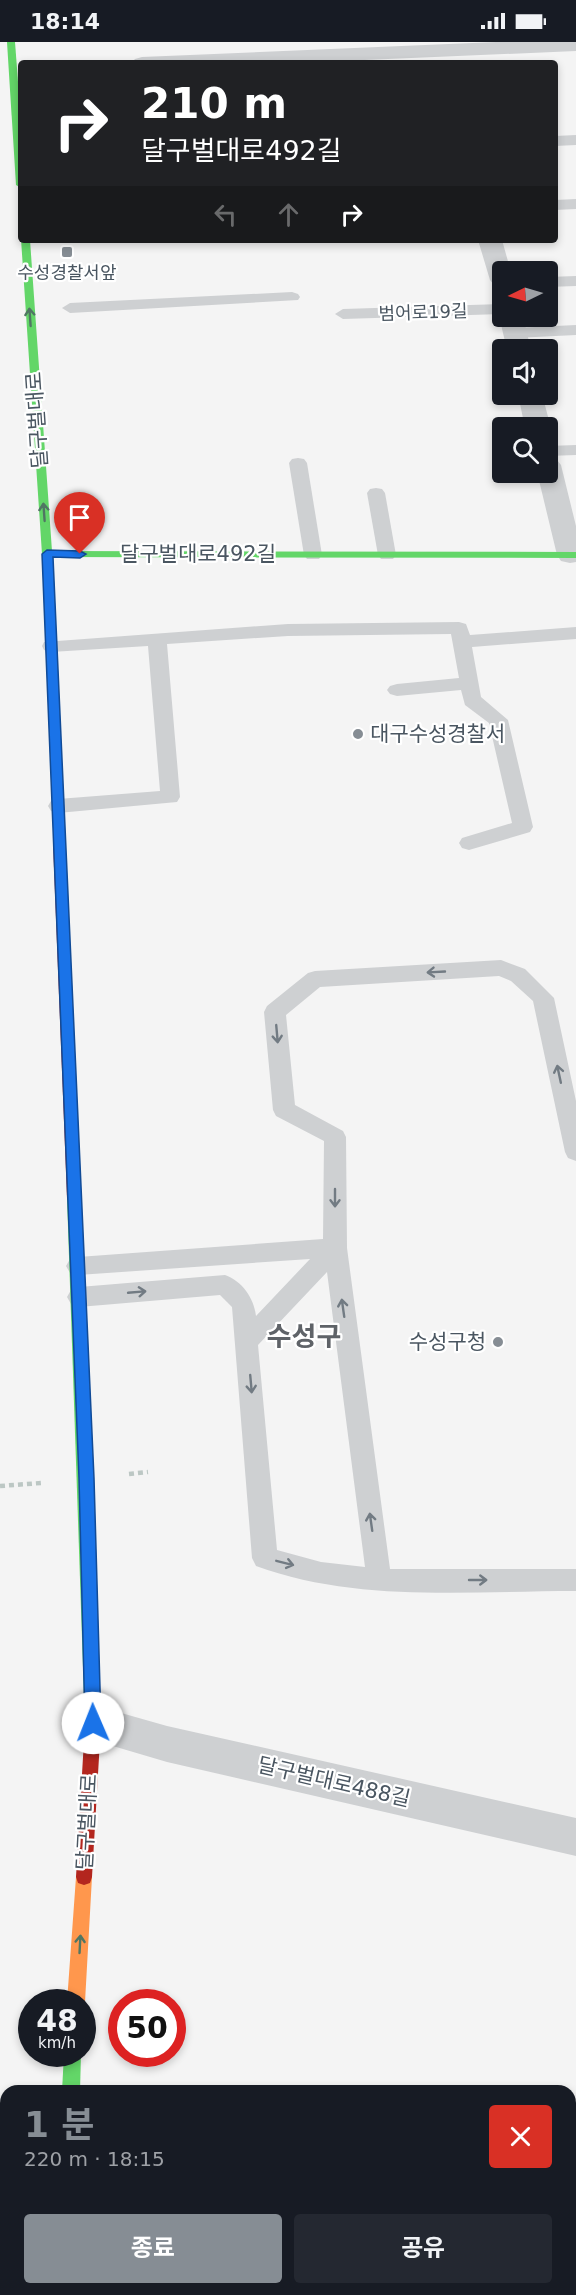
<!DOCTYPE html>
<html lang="ko">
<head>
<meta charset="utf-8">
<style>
	body { margin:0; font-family:"DejaVu Sans","Noto Sans KR",sans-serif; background:#242831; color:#f1f3f6; height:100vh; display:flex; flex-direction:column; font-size:22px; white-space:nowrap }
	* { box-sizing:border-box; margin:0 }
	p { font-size:20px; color:#9ea1a6 }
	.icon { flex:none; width:33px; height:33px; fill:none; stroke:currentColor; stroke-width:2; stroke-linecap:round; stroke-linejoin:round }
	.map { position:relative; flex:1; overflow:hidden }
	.drawer { position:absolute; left:0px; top:2043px; width:576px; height:210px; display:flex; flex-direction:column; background:#171b24; border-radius:18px 18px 0 0; box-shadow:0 3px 9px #0003 }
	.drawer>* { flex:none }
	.banner { position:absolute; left:18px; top:18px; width:540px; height:183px; border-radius:6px; box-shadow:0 3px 9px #0003; background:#202124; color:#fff; overflow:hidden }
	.needle { width:39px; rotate:265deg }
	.buttons { position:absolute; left:492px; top:219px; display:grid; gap:12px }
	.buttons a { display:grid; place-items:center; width:66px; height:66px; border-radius:6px; background:#171b24; box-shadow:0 3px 9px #0003; font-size:30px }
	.speed { position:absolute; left:18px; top:1947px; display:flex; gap:12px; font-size:30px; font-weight:700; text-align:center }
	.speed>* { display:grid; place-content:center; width:78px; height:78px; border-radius:50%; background:#171b24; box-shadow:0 3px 9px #0003; line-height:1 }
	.speed small { font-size:15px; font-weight:400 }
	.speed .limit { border:9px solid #d22; background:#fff; color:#111 }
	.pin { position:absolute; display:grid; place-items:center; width:51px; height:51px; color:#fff; margin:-62px -26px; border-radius:50% 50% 50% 0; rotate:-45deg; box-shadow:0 0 6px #0007 }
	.pin .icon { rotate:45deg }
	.me { position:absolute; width:66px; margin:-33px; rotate:359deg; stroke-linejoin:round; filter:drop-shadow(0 0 4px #0008) }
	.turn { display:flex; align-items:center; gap:21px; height:126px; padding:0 24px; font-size:27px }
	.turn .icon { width:78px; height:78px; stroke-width:2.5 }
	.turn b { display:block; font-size:42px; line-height:51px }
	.lanes { display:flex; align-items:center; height:57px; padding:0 24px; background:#0003; justify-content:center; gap:30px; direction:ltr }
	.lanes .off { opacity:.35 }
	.round { display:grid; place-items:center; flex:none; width:63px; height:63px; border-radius:6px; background:#242831 }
	.headline { display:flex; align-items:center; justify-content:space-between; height:102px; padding:0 24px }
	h1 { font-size:36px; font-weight:700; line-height:45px; color:#868d94 }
	.primary-button { display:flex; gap:12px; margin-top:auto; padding:12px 24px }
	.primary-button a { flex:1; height:69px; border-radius:6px; background:#868d94; color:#fff; font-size:24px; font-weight:700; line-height:69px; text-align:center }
	.primary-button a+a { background:#242831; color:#f1f3f6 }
	.status { display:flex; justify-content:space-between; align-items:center; height:42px; padding:0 30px; background:#171b24; direction:ltr }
	.status svg { height:16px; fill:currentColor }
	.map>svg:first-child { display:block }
</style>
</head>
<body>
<div class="status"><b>18:14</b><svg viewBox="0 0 49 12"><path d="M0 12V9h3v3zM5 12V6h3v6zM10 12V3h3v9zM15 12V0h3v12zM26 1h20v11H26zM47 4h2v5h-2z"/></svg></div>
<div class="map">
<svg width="576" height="2253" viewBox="0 0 576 2253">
	<rect width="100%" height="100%" fill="#f4f4f4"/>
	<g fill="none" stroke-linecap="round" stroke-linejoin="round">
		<g stroke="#bcc7c4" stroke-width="4.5" stroke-dasharray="5 4" stroke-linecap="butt">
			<path d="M 129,1432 L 148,1430"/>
			<path d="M 0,1444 L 41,1441"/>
		</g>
		<g fill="#ced0d2" fill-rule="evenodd">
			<path d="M 576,93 L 576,103 L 555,104 L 555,94 Z"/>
			<path d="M 576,157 L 576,167 L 555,168 L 555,158 Z"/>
			<path d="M 576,234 L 576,244 L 548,245 L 548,235 Z"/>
			<path d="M 292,250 L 298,252 L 300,255 L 298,258 L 70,271 L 62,266 L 70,261 Z"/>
			<path d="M 502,262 L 502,272 L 343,277 L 335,272 L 343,267 Z"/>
			<path d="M 576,283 L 576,293 L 515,296 L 507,291 L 515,286 Z"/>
			<path d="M 576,403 L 576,413 L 548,414 L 548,404 Z"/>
			<path d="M 298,416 L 304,417 L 307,421 L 322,513 L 319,517 L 307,517 L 304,513 L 289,421 L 292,417 Z"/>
			<path d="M 376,446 L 382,447 L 385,451 L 396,513 L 393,517 L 381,517 L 378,513 L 367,451 L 370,447 Z"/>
			<path d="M 459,580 L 466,582 L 470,593 L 576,585 L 576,597 L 472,605 L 481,655 L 508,678 L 533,785 L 530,790 L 469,808 L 462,806 L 459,801 L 462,796 L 512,781 L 489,681 L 465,663 L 461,648 L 397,654 L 390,652 L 387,648 L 390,644 L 397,642 L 459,636 L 451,592 L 288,594 L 167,602 L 180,755 L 177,760 L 58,771 L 51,769 L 48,764 L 51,759 L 58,757 L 160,749 L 148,604 L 51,610 L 44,608 L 42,604 L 44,600 L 288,582 Z"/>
			<path d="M 501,918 L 525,927 L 554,956 L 576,1059 L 576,1119 L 568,1116 L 565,1110 L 533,959 L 511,939 L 499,934 L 320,945 L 286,973 L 295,1063 L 343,1089 L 346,1095 L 347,1206 L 390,1527 L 576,1527 L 576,1549 C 470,1549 357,1561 256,1524 L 252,1516 L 232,1265 L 220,1253 L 79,1265 L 71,1262 L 67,1255 L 71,1248 L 79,1245 L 225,1233 C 242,1239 254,1256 256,1274 L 310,1217 L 78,1233 L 70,1231 L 66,1224 L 70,1217 L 78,1215 L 323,1197 L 324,1099 L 276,1074 L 273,1068 L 264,970 L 267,964 L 308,931 L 315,929 ZM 327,1230 L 365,1525 L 321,1520 L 277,1508 L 258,1303 Z"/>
		</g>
		<g fill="#ced0d2" fill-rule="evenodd">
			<path d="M 496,0 L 576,0 L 576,9 L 295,21 L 131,21 L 135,17 L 142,15 Z"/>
			<path d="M 478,198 L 502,198 L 511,230 L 502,230 L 502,245 L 494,243 L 490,238 Z"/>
			<path d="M 502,269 L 502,274 L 523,274 L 531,308 L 507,308 L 499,274 Z"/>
			<path d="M 518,352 L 542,352 L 551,386 L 548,390 L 548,386 L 525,386 Z"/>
			<path d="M 548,415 L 557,418 L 561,423 L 576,484 L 576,520 L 570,521 L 561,519 L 557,513 L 537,430 L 548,430 Z"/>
			<path d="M 93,1663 L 167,1684 L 576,1776 L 576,1814 L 167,1720 L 79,1694 L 74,1681 L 79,1668 Z"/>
		</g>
		<g fill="#63d668" fill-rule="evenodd">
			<path d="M 7,0 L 15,0 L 21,79 L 21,146 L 16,143 Z"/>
			<path d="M 21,197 L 30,198 L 52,509 L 576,510 L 576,516 L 53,515 L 65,801 L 59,805 L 55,804 L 42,512 Z"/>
			<path d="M 74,1151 L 79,1152 L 81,1156 L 100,1655 L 98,1660 L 92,1662 L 86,1660 L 84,1655 L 67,1156 L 69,1152 Z"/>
			<path d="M 64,2012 L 81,2012 L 80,2049 L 62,2049 Z"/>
		</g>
		<path fill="#ff974d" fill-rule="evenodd" d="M 84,1827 L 90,1829 L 92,1835 L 85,1960 L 82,1965 L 82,1960 L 67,1960 L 76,1835 L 78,1829 Z"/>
		<g fill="#b3261e" fill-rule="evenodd">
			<path d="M 59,797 L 65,801 L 81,1156 L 79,1160 L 69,1160 L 67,1156 L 53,801 Z"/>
			<path d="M 92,1648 L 98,1650 L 100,1655 L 101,1681 L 92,1835 L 90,1841 L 84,1843 L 78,1841 L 76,1835 L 85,1681 L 84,1655 L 86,1650 Z"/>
			<rect x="50" y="2247" width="18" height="6"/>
		</g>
	</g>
	<defs><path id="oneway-shaft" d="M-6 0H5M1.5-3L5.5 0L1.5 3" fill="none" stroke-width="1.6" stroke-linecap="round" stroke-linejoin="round" transform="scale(1.5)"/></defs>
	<g stroke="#507663">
		<use href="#oneway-shaft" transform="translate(30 275) rotate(-94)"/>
		<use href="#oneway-shaft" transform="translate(44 470) rotate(-94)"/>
		<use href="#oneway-shaft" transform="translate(80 1902) rotate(-87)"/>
	</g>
	<g stroke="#727b83">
		<use href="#oneway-shaft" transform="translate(436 930) rotate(177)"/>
		<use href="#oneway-shaft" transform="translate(277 992) rotate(85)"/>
		<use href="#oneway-shaft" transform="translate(559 1032) rotate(-102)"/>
		<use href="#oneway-shaft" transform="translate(335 1156) rotate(90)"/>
		<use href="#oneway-shaft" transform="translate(137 1250) rotate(-5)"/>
		<use href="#oneway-shaft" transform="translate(343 1266) rotate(-98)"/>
		<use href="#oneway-shaft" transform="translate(251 1342) rotate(85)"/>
		<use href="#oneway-shaft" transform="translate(371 1480) rotate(-98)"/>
		<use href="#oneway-shaft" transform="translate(285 1521) rotate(14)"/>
		<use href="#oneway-shaft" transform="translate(478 1538)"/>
	</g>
	<path fill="#1a73e8" stroke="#114b97" stroke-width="1.5" d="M 47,508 L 80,509 L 86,512 L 80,516 L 53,515 L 94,1436 L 101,1681 L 98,1686 L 93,1689 L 87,1686 L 85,1681 L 79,1436 L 42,512 Z"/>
	<g fill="#868d94" stroke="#fff" stroke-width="2">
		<rect x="61" y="204" width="12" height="12" rx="3"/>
		<circle cx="358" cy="692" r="6"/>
		<circle cx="498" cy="1300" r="6"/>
	</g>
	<g text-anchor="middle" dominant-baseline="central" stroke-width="4.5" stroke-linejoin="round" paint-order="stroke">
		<g font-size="18" fill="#4a5661" stroke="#fff">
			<text x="67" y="230">수성경찰서앞</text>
		</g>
		<g font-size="18" fill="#4a5661" stroke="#fff">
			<text transform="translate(423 270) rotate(-2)">범어로19길</text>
		</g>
		<g font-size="21" fill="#4a5661" stroke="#fff">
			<text transform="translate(37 378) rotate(-94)">달구벌대로</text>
			<text x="198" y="512">달구벌대로492길</text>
			<text transform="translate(334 1740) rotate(13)">달구벌대로488길</text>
			<text transform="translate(87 1780) rotate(-87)">달구벌대로</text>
		</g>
		<g font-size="21" fill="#4a5661" stroke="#fff" text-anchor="start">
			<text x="370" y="692">대구수성경찰서</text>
			<text x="486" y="1300" text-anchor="end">수성구청</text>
		</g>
		<g font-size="27" font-weight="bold" fill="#5f6368" stroke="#fff">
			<text x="304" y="1294">수성구</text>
		</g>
	</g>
</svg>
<div class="buttons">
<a><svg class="needle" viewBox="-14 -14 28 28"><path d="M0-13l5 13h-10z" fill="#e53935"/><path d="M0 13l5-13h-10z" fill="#9ea1a6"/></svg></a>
<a><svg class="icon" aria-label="sound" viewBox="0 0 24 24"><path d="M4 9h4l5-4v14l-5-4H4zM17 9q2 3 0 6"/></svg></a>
<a><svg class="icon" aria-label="search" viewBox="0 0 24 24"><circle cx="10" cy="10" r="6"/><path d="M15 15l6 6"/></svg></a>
</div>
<div class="speed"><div>48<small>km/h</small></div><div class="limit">50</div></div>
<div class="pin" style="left:80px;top:512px;background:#d93025"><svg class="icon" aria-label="arrive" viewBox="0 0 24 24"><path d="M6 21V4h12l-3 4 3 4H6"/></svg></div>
<svg class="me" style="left:93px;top:1681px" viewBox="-20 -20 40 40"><circle r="19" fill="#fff"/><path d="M0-13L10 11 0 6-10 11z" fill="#1a73e8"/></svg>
<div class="banner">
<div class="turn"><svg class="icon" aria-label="right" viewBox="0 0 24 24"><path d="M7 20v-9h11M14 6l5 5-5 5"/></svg><div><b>210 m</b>달구벌대로492길</div></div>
<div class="lanes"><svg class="icon off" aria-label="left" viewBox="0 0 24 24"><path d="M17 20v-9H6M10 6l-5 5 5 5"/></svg><svg class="icon off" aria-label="ahead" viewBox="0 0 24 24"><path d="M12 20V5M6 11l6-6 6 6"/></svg><svg class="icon" aria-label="right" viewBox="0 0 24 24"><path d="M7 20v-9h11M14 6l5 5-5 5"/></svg></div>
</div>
<section class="drawer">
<div class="headline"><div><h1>1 분</h1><p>220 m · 18:15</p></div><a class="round" style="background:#d93025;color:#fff"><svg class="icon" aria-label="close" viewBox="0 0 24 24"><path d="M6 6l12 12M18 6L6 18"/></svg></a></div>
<div class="primary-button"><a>종료</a><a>공유</a></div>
</section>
</div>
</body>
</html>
